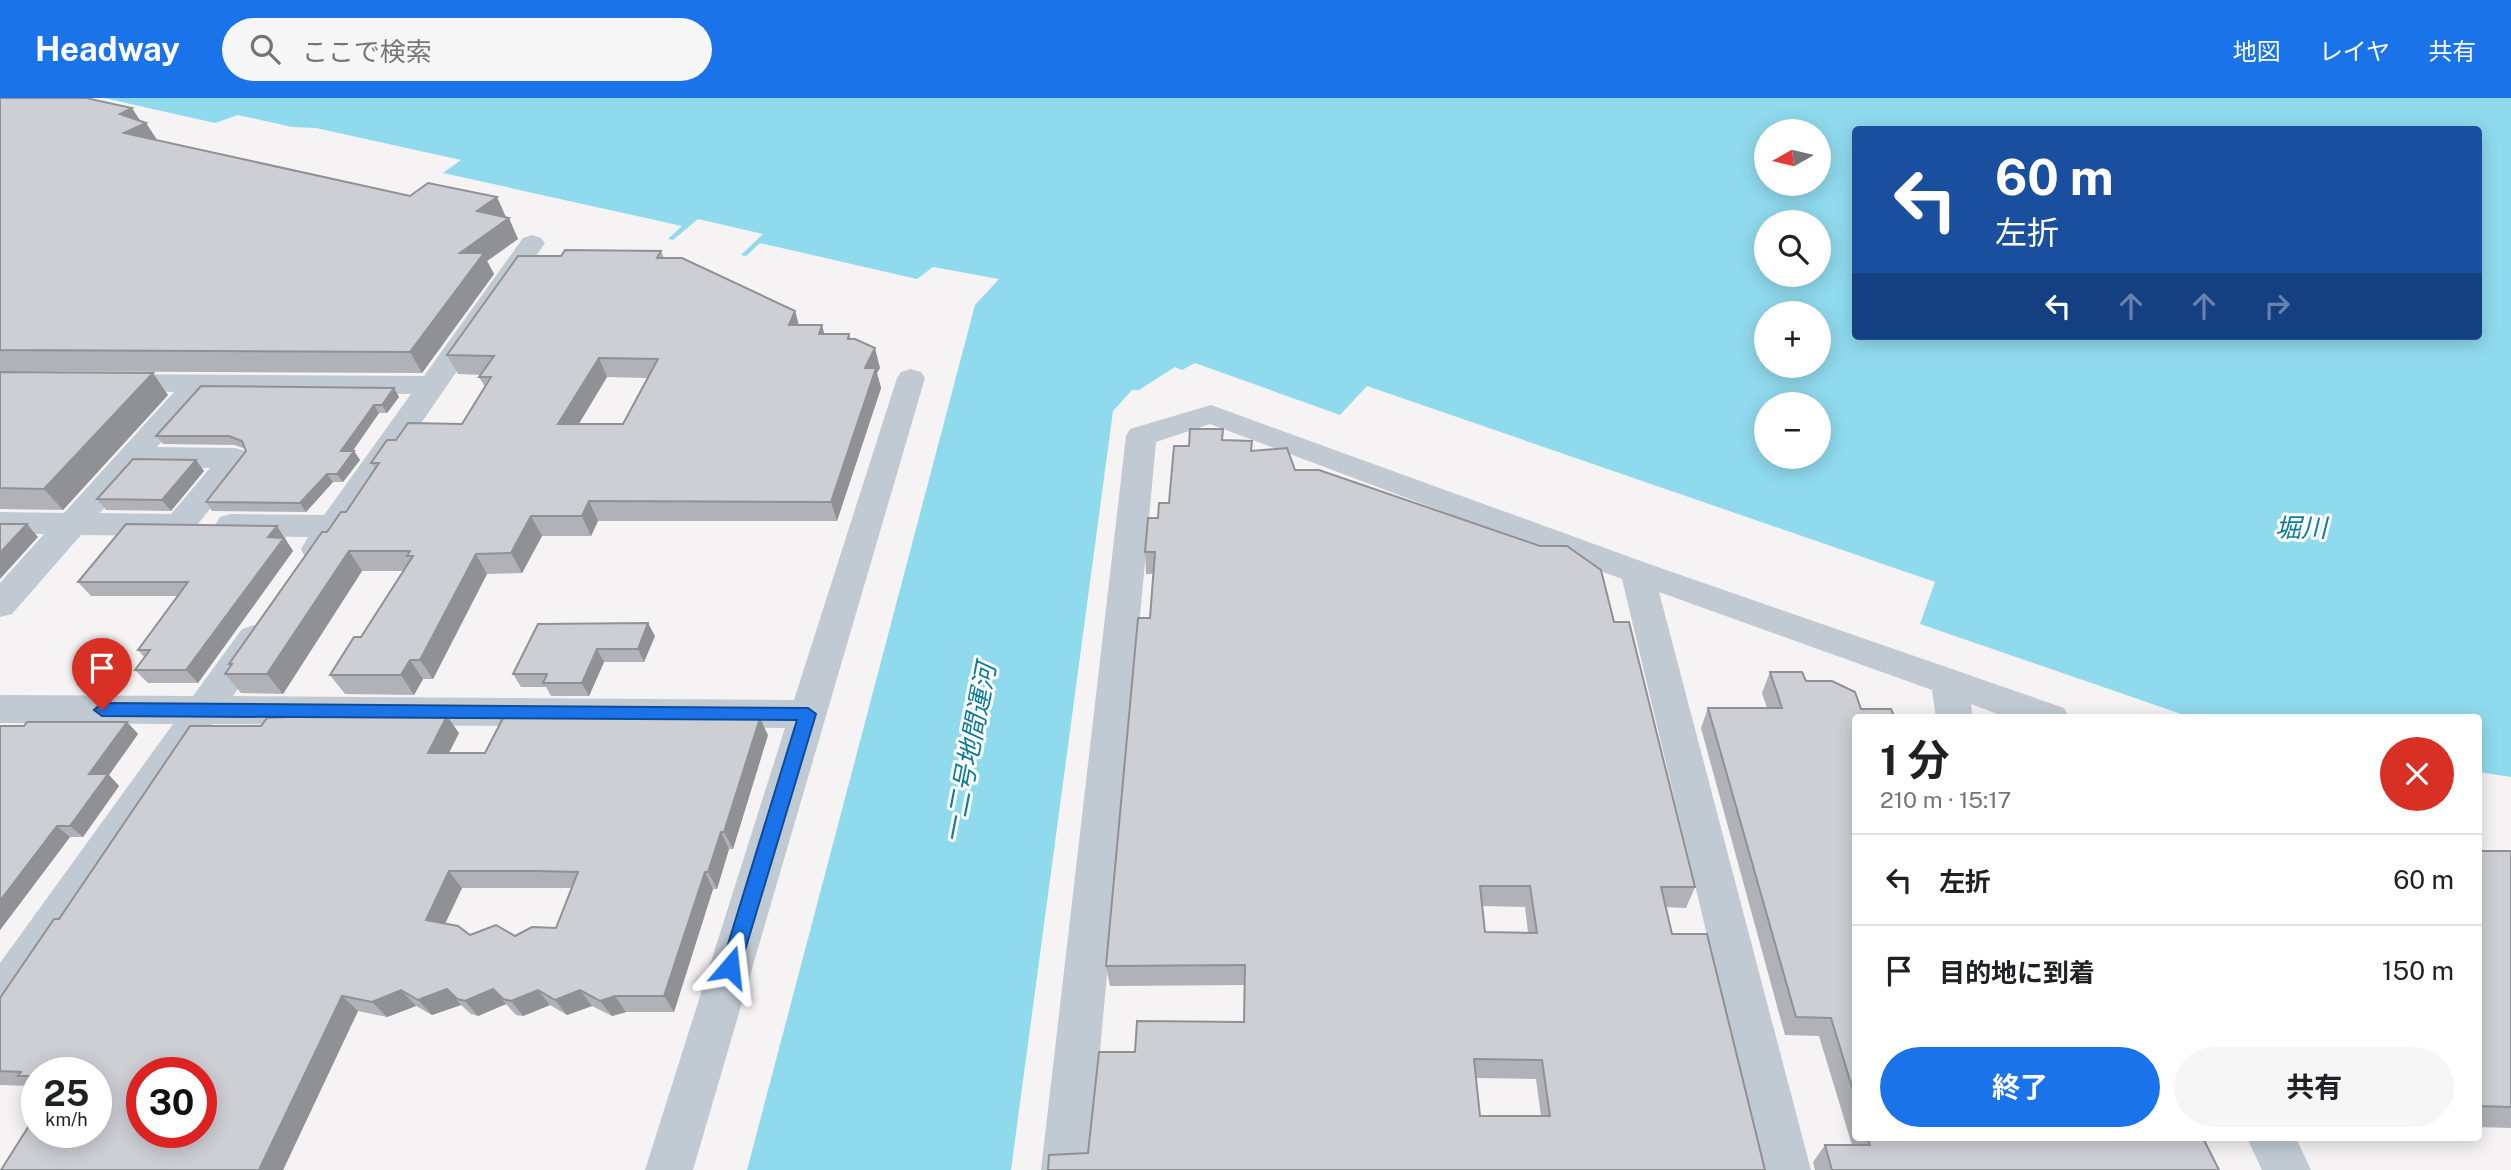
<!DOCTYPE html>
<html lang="ja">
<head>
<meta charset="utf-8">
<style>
	body { margin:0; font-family:"Public Sans","Noto Sans JP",sans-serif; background:#f6f6f6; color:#202124; height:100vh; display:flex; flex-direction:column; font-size:26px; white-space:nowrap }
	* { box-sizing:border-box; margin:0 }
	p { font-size:23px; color:#757577 }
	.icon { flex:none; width:38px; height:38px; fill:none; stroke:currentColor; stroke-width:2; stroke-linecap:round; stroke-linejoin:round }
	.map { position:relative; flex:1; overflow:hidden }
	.panel { position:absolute; left:1852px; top:616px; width:630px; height:427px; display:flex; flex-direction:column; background:#fff; border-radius:7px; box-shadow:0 4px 18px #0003 }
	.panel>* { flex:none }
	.top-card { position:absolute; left:1852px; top:28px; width:630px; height:214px; border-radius:7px; box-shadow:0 4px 18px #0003; background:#1a4fa0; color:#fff; overflow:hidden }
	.needle { width:46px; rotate:262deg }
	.controls { position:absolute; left:1754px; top:21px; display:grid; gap:14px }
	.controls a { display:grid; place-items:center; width:77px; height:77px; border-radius:50%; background:#fff; box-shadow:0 4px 18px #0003; font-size:35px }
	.speed { position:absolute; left:21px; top:959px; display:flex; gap:14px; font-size:35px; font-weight:700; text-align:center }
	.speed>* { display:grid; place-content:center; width:91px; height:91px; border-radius:50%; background:#fff; box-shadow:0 4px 18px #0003; line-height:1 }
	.speed small { font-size:18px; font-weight:400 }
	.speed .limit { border:10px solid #d22; background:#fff; color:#111 }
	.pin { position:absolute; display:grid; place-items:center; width:60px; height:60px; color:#fff; margin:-72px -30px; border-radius:50% 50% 50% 0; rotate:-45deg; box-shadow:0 0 7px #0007 }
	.pin .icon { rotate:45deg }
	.me { position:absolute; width:77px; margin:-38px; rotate:17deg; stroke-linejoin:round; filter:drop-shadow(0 0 5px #0008) }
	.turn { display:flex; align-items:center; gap:24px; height:147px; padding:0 28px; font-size:32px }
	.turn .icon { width:91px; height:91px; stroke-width:2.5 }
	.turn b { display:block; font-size:49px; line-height:60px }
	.lanes { display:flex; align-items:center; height:66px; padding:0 28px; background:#0003; justify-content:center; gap:35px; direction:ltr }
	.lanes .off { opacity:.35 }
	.round { display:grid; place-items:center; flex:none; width:74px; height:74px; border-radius:37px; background:#f6f6f6 }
	.headline { display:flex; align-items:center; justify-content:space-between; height:119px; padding:0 28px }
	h1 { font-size:42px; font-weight:700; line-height:52px }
	.button { display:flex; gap:14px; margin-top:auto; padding:14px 28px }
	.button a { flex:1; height:80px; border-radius:42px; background:#1a73e8; color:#fff; font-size:28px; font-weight:700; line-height:80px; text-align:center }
	.button a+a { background:#f6f6f6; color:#202124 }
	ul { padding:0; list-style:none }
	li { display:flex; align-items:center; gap:21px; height:91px; padding:0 28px; border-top:2px solid #e0e0e0 }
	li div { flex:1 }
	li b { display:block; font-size:26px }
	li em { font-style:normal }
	header { display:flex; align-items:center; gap:42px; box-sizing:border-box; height:98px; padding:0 35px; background:#1a73e8; color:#fff }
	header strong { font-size:33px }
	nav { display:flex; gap:38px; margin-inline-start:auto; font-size:24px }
	.search { width:490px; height:63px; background:#f6f6f6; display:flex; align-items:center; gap:18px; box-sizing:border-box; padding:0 24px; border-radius:38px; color:#757577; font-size:26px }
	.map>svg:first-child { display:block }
</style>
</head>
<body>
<header>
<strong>Headway</strong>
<div class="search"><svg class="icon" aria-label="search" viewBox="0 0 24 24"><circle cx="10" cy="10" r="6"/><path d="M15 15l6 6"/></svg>ここで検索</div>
<nav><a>地図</a><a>レイヤ</a><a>共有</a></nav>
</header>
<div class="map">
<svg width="2511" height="1072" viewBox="0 0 2511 1072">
	<rect width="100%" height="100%" fill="#f5f3f3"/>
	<path fill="#90daee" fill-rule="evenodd" d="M 104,0 L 2511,0 L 2511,679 L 2478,674 L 2478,620 L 2190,619 L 1920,526 L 1935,484 L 1367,288 L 1340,317 L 1195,265 L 1182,272 L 1175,269 L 1139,292 L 1132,292 L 1113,313 L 1011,1072 L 747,1072 L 975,207 L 999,181 L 933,169 L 917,181 L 760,145 L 746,158 L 741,157 L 763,136 L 698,121 L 673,142 L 668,141 L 682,128 L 443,75 L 461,62 L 316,30 L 292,29 L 238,17 L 215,25 ZM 1855,32 L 2478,32 L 2478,238 L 1855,238 ZM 1766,33 L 1818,33 L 1818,86 L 1766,86 ZM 1766,124 L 1818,124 L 1818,177 L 1766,177 ZM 1766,215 L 1818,215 L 1818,268 L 1766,268 ZM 1766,306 L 1818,306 L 1818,359 L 1766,359 Z"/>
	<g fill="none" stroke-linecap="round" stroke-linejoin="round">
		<g fill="#c1cad2" fill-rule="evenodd">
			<path d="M 532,137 L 541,140 L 545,145 L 329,459 L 317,462 L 305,459 L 301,451 L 308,439 L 231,438 L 220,435 L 215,427 L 220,419 L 231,416 L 324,417 L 411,296 L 205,294 L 157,349 L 235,350 L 246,353 L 250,360 L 191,435 L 180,438 L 81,437 L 12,516 L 0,519 L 0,485 L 44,436 L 0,436 L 0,414 L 64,415 L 174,294 L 104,291 L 100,285 L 104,279 L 114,276 L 424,278 L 523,140 ZM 140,369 L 210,370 L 171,416 L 100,415 Z"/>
			<path d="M 911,271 L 921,274 L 925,280 L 693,1072 L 645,1072 L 785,630 L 213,626 L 15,914 L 0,920 L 0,865 L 173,626 L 0,625 L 0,597 L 193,598 L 242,531 L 254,527 L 266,531 L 272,540 L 233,598 L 794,602 L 897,280 L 901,274 Z"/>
			<path d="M 1211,307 L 1649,466 L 2064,610 L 2069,620 L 2008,620 L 1971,606 L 1973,620 L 1936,620 L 1932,592 L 1659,494 L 1811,1072 L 1763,1072 L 1622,481 L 1210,326 L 1156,344 L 1089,1072 L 1041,1072 L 1126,338 L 1130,331 Z"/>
			<path d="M 2247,1040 L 2296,1040 L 2311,1072 L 2262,1072 Z"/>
		</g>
	</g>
	<g fill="#b0b2b7" fill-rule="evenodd">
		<path d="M 0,0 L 140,23 L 146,25 L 157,42 L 506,119 L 518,141 L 487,163 L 494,176 L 422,275 L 0,273 Z"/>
		<path d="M 661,153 L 664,160 L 795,213 L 799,227 L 822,227 L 824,236 L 849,236 L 851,241 L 880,270 L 877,275 L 881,290 L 837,423 L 598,423 L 591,438 L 542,438 L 522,475 L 487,476 L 433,581 L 423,581 L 414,597 L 345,596 L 330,577 L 361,539 L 403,473 L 362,473 L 283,596 L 241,595 L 225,576 L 230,568 L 229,566 L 327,434 L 346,414 L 375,371 L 371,365 L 396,342 L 462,326 L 485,289 L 479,279 L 481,277 L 458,276 L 447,257 L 561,158 ZM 607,279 L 647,280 L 623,326 L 579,326 Z"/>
		<path d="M 0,274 L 168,297 L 63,412 L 0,411 Z"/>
		<path d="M 394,290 L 399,299 L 387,315 L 379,315 L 353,353 L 354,353 L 360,362 L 343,384 L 333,384 L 306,414 L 212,413 L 206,404 L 246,353 L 245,351 L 235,347 L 163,346 L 156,338 Z"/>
		<path d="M 1223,342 L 1252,353 L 1295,372 L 1614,524 L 1695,789 L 1686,810 L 1666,809 L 1672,836 L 1765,1072 L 1088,1055 L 1135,954 L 1244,924 L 1244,887 L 1110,888 L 1106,868 L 1150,520 L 1153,476 L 1146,476 L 1145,454 L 1158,420 L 1169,405 L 1189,348 ZM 1482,808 L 1525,809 L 1528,834 L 1485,834 ZM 1476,980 L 1536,981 L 1541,1018 L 1480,1018 Z"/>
		<path d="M 196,362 L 204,373 L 171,413 L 106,412 L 97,401 Z"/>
		<path d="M 287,441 L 286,442 L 293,453 L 198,585 L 148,585 L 135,572 L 145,560 L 138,552 L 178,498 L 91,498 L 78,484 Z"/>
		<path d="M 538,526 L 655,538 L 644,564 L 604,564 L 589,598 L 551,598 L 546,589 L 521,589 L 513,576 Z"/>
		<path d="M 1770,574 L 1806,583 L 1855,620 L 1855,1040 L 2203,1040 L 2219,1072 L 1815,1072 L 1813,1064 L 1825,1047 L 1852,1047 L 1819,938 L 1785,937 L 1701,630 L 1708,610 L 1767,610 L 1762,595 Z"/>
		<path d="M 383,613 L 387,618 L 459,635 L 449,655 L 485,655 L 522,620 L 565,614 L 568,619 L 768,637 L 733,751 L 729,751 L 717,791 L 713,791 L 674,914 L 626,914 L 612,918 L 592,908 L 567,917 L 550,907 L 523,918 L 516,917 L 506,906 L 478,918 L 471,916 L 461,907 L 432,917 L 416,908 L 387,919 L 358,913 L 283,1072 L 1,1072 L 96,975 L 37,975 L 37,991 L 33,988 L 0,987 L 0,900 L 59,821 L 261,628 ZM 462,790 L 572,790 L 556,830 L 515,838 L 470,837 L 445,826 Z"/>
		<path d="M 127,624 L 138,636 L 109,677 L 119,688 L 83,739 L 70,739 L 0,832 L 24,628 Z"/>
		<path d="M 2478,753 L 2511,753 L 2511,1030 L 2478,1029 Z"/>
	</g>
	<g fill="#909195">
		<path d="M 132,10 L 143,27 L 146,25 L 159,45 L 124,35 L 120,16 Z"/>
		<path d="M 497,99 L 506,119 L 487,134 L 477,113 Z"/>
		<path d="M 509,120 L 518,141 L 487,163 L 494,176 L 422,275 L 410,254 L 460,155 Z"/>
		<path d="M 795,213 L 800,232 L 789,227 Z"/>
		<path d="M 822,227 L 827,247 L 819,236 Z"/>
		<path d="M 875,250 L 880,270 L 877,275 L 881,290 L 837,423 L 831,404 L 865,270 Z"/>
		<path d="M 599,260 L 607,279 L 567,345 L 558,326 Z"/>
		<path d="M 153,275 L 168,297 L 63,412 L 44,391 Z"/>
		<path d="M 394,290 L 399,299 L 387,315 L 382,307 Z"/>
		<path d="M 374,307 L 379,315 L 346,362 L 341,353 Z"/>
		<path d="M 354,353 L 360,362 L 343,384 L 337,376 Z"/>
		<path d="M 196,362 L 204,373 L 171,413 L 162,402 Z"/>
		<path d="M 327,376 L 333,384 L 306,414 L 300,405 Z"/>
		<path d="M 589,403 L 598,423 L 591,438 L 582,418 Z"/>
		<path d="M 531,418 L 542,438 L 522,475 L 511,455 Z"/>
		<path d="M 27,426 L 38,439 L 0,481 L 0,455 Z"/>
		<path d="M 277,428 L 293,453 L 198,585 L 186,572 L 268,439 Z"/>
		<path d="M 349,453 L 362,473 L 283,596 L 267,576 Z"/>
		<path d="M 476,456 L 487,476 L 433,581 L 420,562 Z"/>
		<path d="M 648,525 L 655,538 L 644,564 L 638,551 Z"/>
		<path d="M 597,551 L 604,564 L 589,598 L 582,585 Z"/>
		<path d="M 410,562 L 423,581 L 414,597 L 401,577 Z"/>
		<path d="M 447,618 L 459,635 L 440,672 L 428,655 Z"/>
		<path d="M 760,620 L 768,637 L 733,751 L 724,734 Z"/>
		<path d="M 127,624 L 138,636 L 109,677 L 119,688 L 83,739 L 70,728 L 89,676 Z"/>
		<path d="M 57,728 L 70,739 L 0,832 L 0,803 Z"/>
		<path d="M 721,734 L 729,751 L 717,791 L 708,774 Z"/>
		<path d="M 449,773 L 462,790 L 439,838 L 426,822 Z"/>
		<path d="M 705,774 L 713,791 L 674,914 L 664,898 Z"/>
		<path d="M 447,891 L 461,907 L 432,917 L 418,902 Z"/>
		<path d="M 493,891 L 506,906 L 478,918 L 465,903 Z"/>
		<path d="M 401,892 L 416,908 L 387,919 L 372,904 Z"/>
		<path d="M 538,892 L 550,907 L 523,918 L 511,903 Z"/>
		<path d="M 580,892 L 592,908 L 567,917 L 555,902 Z"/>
		<path d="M 342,898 L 358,913 L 283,1072 L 259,1072 Z"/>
		<path d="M 615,898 L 626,914 L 612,918 L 600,903 Z"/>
	</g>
	<g fill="#cdcfd5" stroke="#909195" stroke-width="2" fill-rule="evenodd">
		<path d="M 0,0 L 86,0 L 132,10 L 120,16 L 146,25 L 124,35 L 410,98 L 428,85 L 497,99 L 477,113 L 509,120 L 460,155 L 484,155 L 410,254 L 0,252 Z"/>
		<path d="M 565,152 L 661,153 L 657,160 L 682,160 L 795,213 L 789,227 L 822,227 L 819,236 L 849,236 L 848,241 L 855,241 L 875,250 L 865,270 L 876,270 L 831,404 L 589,403 L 582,418 L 531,418 L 511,455 L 476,456 L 420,562 L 410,562 L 401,577 L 330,577 L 354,539 L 361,539 L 413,458 L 407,458 L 410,453 L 349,453 L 267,576 L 225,576 L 232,566 L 229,566 L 322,434 L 327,434 L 341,414 L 346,414 L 379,365 L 371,365 L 387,342 L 396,342 L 408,325 L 462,326 L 491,279 L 479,279 L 494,258 L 447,257 L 518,158 L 561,158 ZM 599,260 L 658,261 L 623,326 L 558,326 Z"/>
		<path d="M 0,274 L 153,275 L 44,391 L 0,390 Z"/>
		<path d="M 201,288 L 394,290 L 382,307 L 374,307 L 341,353 L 354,353 L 337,376 L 327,376 L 300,405 L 206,404 L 246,353 L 242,343 L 229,338 L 156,338 Z"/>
		<path d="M 1190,331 L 1223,331 L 1222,342 L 1252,343 L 1251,353 L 1287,350 L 1295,372 L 1319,372 L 1540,448 L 1567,448 L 1601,472 L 1614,524 L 1629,524 L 1695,789 L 1661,789 L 1672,836 L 1707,836 L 1765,1072 L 1048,1072 L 1049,1057 L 1088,1055 L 1099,954 L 1135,954 L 1137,923 L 1244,924 L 1245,867 L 1106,868 L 1138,520 L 1150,520 L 1155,454 L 1145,454 L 1148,420 L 1158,420 L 1159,405 L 1169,405 L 1174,348 L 1189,348 ZM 1480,788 L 1530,788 L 1537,835 L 1485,834 ZM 1474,961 L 1542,962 L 1550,1018 L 1480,1018 Z"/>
		<path d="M 133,361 L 196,362 L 162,402 L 97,401 Z"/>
		<path d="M 0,426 L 27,426 L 0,455 Z"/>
		<path d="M 126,426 L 277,428 L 268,439 L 284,440 L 186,572 L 135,572 L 150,552 L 138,552 L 188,484 L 78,484 Z"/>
		<path d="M 648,525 L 638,551 L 597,551 L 582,585 L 543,585 L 547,576 L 513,576 L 538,526 Z"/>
		<path d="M 1770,574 L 1802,574 L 1806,583 L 1832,583 L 1855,594 L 1861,611 L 1891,611 L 1895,620 L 1855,620 L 1855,999 L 1831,920 L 1796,919 L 1708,610 L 1782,610 Z"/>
		<path d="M 312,612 L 383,613 L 380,618 L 447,618 L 428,655 L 485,655 L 503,620 L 522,620 L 525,614 L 565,614 L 563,619 L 760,620 L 724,734 L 721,734 L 708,774 L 705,774 L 664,898 L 615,898 L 600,903 L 580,892 L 555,902 L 538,892 L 511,903 L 503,901 L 493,891 L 465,903 L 457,901 L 447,891 L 418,902 L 401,892 L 372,904 L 342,898 L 259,1072 L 1,1072 L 37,1015 L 37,1034 L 96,1034 L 96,975 L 37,975 L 37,978 L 18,978 L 21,974 L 0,973 L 0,900 L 54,821 L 59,821 L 190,628 L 261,628 L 267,620 L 309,618 ZM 449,773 L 537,773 L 578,774 L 556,830 L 532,829 L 515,838 L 496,827 L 470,837 L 458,828 L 426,822 ZM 142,975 L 201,975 L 201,1034 L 142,1034 Z"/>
		<path d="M 27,624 L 127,624 L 89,676 L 108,676 L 70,728 L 57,728 L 0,803 L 0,628 L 24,628 Z"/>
		<path d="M 2478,753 L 2511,753 L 2511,1009 L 2478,1008 Z"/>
		<path d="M 1867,1040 L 2203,1040 L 2219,1072 L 1832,1072 L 1825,1047 L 1870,1047 Z"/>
	</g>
	<path fill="#1a73e8" stroke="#114b97" stroke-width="2" d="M 102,605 L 808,610 L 816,616 L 740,869 L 737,876 L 730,878 L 724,876 L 721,869 L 797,622 L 102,618 L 94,612 Z"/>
	<g text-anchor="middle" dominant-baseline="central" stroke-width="6" stroke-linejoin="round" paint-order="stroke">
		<g font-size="26" font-style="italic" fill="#0c7c9b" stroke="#fff">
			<text x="2301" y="429">堀川</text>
			<text transform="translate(969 655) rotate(-79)">一二号地間運河</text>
		</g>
	</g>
</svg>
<div class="controls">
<a><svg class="needle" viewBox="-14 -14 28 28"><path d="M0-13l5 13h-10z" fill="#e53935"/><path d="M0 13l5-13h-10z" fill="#757577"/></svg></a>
<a><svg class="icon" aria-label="search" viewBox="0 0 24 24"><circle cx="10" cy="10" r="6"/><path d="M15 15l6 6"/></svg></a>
<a>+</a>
<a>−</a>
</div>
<div class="speed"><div>25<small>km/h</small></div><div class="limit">30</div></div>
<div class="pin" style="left:102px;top:612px;background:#d93025"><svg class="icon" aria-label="arrive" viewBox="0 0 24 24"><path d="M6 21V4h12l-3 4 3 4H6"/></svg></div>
<svg class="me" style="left:730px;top:869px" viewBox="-20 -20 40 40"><path d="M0-17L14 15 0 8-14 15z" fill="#1a73e8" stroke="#fff" stroke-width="4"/></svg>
<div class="top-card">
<div class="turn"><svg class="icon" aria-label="left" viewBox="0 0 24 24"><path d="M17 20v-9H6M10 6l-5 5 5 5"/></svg><div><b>60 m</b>左折</div></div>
<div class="lanes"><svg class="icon" aria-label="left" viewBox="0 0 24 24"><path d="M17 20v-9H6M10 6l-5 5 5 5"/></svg><svg class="icon off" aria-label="ahead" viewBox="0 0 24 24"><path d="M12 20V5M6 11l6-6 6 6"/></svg><svg class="icon off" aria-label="ahead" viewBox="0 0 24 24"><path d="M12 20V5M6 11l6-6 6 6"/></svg><svg class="icon off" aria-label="right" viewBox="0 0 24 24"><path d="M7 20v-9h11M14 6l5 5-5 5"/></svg></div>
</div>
<section class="panel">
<div class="headline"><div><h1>1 分</h1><p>210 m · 15:17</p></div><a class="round" style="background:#d93025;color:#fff"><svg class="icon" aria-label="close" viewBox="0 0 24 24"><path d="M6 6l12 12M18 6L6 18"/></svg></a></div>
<ul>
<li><svg class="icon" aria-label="left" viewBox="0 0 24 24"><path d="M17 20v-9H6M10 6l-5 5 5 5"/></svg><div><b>左折</b></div><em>60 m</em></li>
<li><svg class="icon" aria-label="arrive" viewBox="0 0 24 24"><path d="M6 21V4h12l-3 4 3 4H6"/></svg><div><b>目的地に到着</b></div><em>150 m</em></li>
</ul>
<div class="button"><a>終了</a><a>共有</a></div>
</section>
</div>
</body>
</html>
